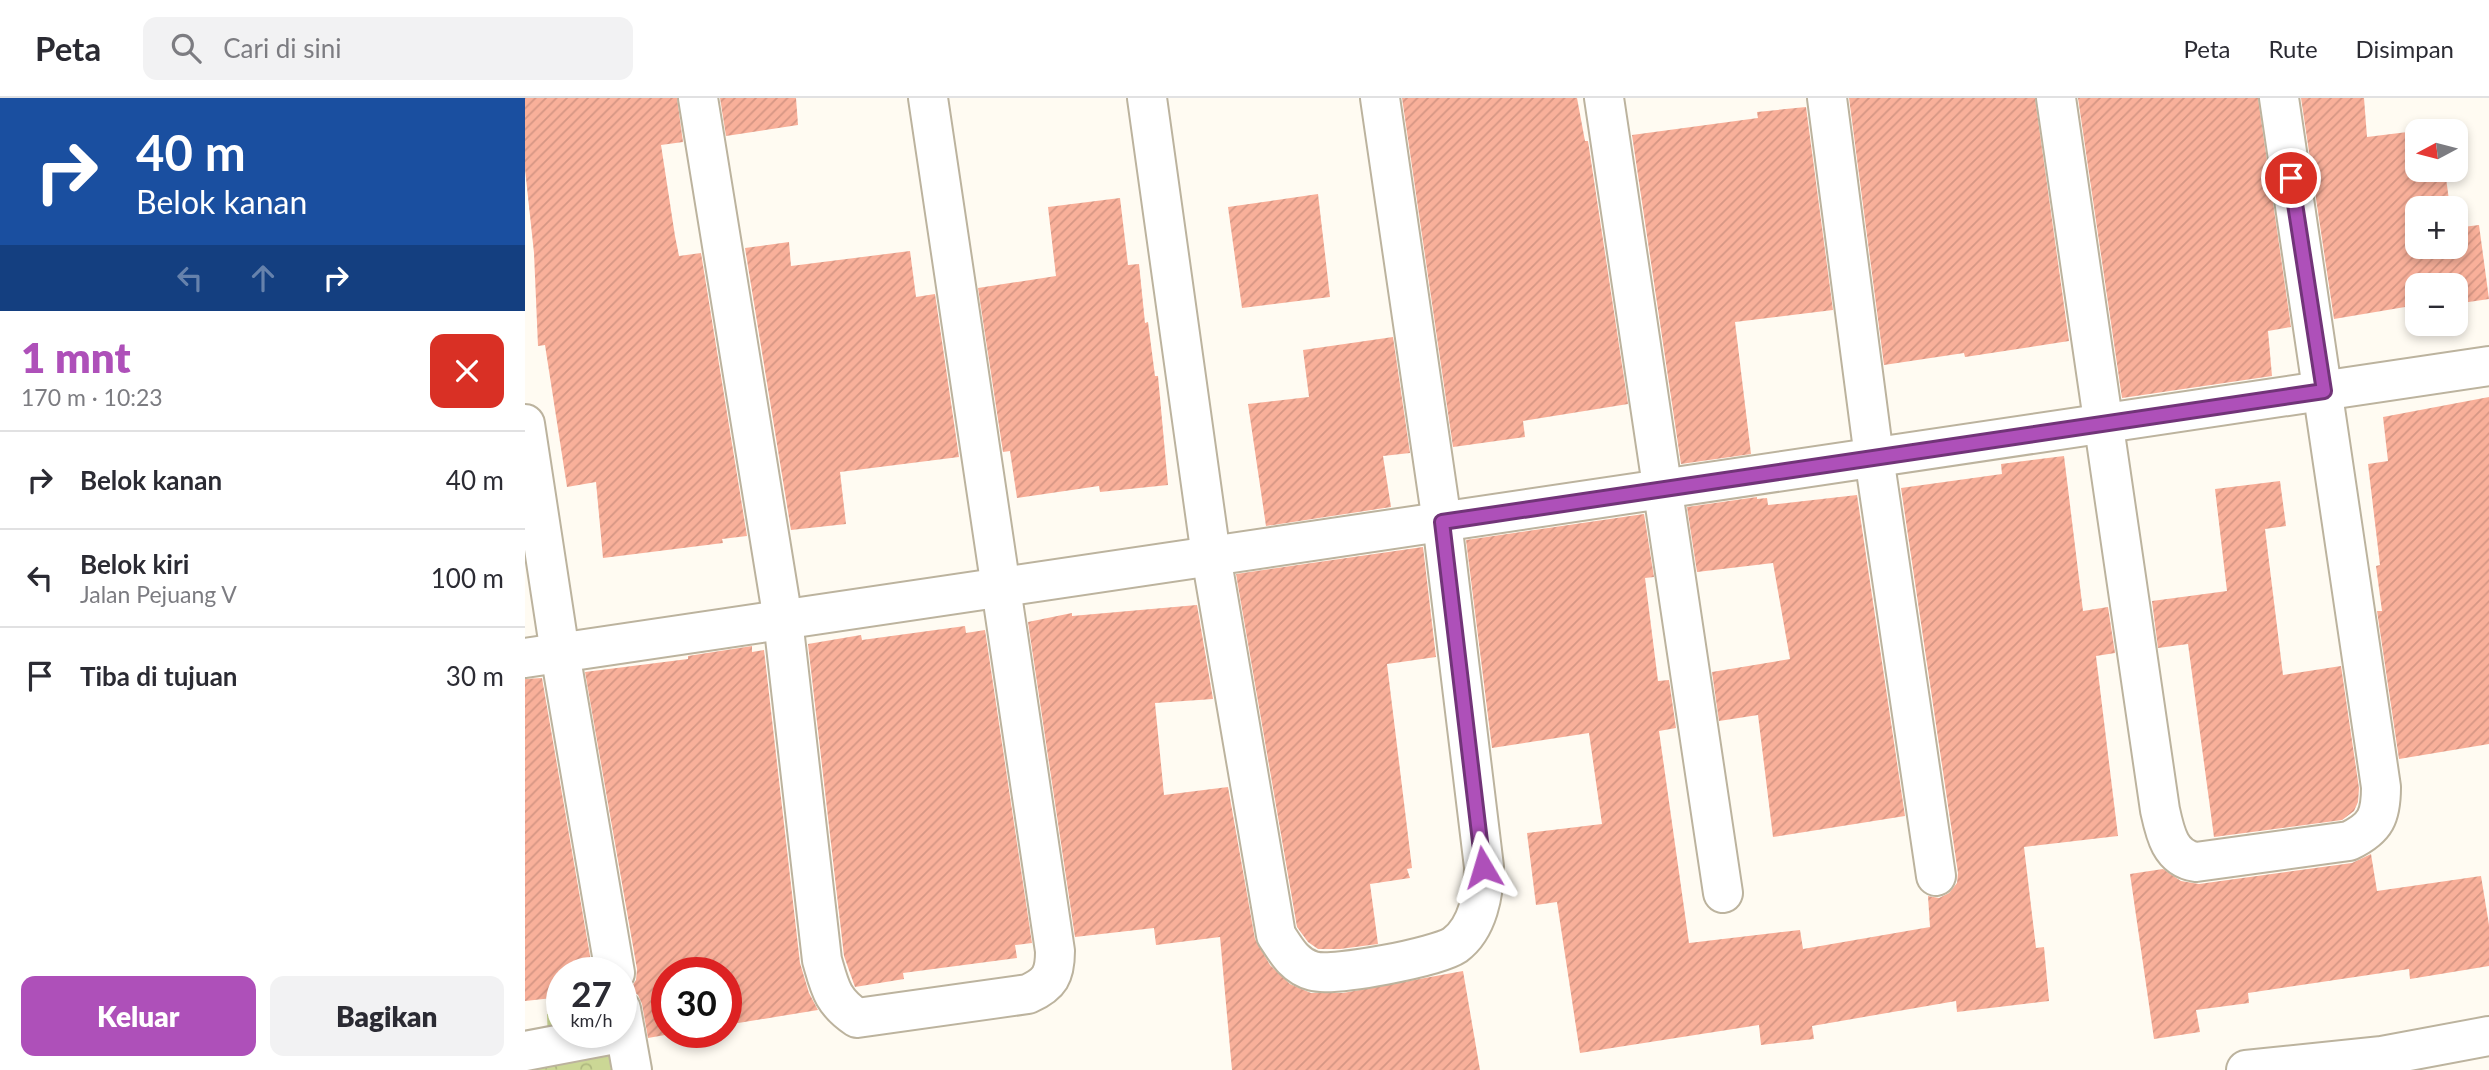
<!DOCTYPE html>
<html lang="id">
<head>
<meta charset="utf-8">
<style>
	body { margin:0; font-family:Lato,sans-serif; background:#f2f2f3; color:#2b2b33; height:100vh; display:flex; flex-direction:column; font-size:26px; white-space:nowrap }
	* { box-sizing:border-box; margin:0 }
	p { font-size:23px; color:#7c7c81 }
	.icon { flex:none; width:38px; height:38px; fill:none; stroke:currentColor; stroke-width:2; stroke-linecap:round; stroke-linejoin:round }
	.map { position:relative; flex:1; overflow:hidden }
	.panel { display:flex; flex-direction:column; background:#fff; width:525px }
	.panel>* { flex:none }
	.hud { background:#1a4fa0; color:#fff; overflow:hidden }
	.needle { width:46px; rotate:263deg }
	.tools { position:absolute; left:1880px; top:21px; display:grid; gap:14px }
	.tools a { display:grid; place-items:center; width:63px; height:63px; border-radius:14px; background:#fff; box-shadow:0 4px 10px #0003; font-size:35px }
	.speed { position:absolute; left:21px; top:859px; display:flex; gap:14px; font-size:35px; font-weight:700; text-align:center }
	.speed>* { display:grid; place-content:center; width:91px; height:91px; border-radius:50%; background:#fff; box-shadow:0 4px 10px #0003; line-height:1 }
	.speed small { font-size:18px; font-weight:400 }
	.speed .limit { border:10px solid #d22; background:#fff; color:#111 }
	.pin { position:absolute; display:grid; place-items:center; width:60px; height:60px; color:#fff; margin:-30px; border:4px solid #fff; border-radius:50%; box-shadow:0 2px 7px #0007 }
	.me { position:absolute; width:77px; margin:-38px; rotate:353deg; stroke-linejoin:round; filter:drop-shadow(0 0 5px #0008) }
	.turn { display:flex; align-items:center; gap:24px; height:147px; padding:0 21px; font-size:32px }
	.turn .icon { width:91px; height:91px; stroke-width:2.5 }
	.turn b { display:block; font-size:49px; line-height:60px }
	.lanes { display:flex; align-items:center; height:66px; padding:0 21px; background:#0003; justify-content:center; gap:35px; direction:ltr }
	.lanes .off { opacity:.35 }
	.round { display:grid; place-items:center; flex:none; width:74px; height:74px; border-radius:14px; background:#f2f2f3 }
	.overview { display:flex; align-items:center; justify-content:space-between; height:119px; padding:0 21px }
	h1 { font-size:42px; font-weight:800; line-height:52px; color:#ae50b9 }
	.primary-button { display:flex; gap:14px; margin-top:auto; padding:14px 21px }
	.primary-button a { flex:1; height:80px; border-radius:14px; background:#ae50b9; color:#fff; font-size:28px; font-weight:800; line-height:80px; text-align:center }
	.primary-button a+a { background:#f2f2f3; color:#2b2b33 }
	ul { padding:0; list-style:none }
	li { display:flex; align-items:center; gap:21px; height:98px; padding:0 21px; border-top:2px solid #e1e1e2 }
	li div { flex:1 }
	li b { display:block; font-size:26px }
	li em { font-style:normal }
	header { display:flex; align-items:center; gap:42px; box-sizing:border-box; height:98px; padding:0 35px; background:#fff; border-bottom:2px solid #e1e1e2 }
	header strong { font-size:33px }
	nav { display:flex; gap:38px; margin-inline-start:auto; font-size:24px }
	.search { width:490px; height:63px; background:#f2f2f3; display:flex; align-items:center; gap:18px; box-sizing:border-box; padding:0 24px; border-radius:14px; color:#7c7c81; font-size:26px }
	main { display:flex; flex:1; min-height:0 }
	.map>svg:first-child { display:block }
</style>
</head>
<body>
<header>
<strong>Peta</strong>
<div class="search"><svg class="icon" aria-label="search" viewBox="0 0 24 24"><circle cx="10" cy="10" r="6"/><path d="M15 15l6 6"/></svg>Cari di sini</div>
<nav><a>Peta</a><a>Rute</a><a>Disimpan</a></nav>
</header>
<main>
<section class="panel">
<div class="hud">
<div class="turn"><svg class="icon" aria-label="right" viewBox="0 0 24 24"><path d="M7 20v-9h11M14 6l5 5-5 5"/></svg><div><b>40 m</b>Belok kanan</div></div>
<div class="lanes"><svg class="icon off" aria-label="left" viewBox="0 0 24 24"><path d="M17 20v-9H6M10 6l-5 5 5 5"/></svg><svg class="icon off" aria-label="ahead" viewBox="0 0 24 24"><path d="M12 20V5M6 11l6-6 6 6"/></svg><svg class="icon" aria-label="right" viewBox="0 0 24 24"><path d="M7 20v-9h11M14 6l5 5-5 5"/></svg></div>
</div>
<div class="overview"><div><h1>1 mnt</h1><p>170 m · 10:23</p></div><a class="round" style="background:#d93025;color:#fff"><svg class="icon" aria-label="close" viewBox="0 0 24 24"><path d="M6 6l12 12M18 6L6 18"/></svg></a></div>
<ul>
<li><svg class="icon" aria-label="right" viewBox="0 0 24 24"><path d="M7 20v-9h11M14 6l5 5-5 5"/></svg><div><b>Belok kanan</b></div><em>40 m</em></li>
<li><svg class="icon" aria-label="left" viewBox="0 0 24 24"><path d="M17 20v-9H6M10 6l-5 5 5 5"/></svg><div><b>Belok kiri</b><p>Jalan Pejuang V</p></div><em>100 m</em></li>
<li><svg class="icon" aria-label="arrive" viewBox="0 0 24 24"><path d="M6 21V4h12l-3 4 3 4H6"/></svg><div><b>Tiba di tujuan</b></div><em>30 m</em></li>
</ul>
<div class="primary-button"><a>Keluar</a><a>Bagikan</a></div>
</section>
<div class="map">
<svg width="1964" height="972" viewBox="0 0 1964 972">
	<defs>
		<pattern id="forest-crowns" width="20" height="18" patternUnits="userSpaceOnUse" patternTransform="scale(1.75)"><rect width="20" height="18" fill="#cbd795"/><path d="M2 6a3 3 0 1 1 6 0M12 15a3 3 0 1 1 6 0" fill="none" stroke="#aeb87f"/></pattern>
		<pattern id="building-hatch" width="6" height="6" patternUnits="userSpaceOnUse" patternTransform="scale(1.75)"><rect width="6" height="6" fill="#f9b09a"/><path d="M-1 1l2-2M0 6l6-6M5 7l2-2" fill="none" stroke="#d59684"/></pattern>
	</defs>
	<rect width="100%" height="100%" fill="#fffbf2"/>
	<path fill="url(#forest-crowns)" d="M 22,916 L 37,916 L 37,934 L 70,935 L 85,960 L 86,972 L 0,972 L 0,951 L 23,944 Z"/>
	<g fill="url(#building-hatch)">
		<path d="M 0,0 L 152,0 L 158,44 L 136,47 L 150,138 L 154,158 L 176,155 L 222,438 L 197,441 L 198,445 L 78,460 L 71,384 L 42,389 L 20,247 L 13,248 L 9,155 L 0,71 Z"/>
		<path d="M 195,0 L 271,0 L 273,27 L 201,38 Z"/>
		<path d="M 877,0 L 1052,0 L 1060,43 L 1063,43 L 1103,306 L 998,323 L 1000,339 L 928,349 Z"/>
		<path d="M 1324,0 L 1510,0 L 1544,243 L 1440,259 L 1439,255 L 1359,267 Z"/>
		<path d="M 1553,0 L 1733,0 L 1766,229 L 1743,233 L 1747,278 L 1597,300 Z"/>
		<path d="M 1776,0 L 1839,0 L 1842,39 L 1915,30 L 1916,33 L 1892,33 L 1892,72 L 1920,72 L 1925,110 L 1892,110 L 1892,149 L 1930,149 L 1930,130 L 1954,127 L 1964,201 L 1930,206 L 1930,187 L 1892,187 L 1892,212 L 1887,213 L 1886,208 L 1809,221 Z"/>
		<path d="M 1281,9 L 1308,212 L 1210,224 L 1226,356 L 1156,366 L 1107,37 L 1233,20 L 1232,14 Z"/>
		<path d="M 793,96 L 805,199 L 717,210 L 703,109 Z"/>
		<path d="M 595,100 L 603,167 L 614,166 L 620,225 L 623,224 L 630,278 L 633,278 L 643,387 L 575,394 L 574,388 L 492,400 L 485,353 L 478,354 L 453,190 L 531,178 L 523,109 Z"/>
		<path d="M 264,144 L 266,168 L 385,153 L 391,199 L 410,196 L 434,359 L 315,374 L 321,426 L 266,432 L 220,150 Z"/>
		<path d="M 868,239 L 885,355 L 858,358 L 866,409 L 741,428 L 723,306 L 784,299 L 778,252 Z"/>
		<path d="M 1964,299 L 1964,646 L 1874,661 L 1852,513 L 1857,513 L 1851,468 L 1855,467 L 1843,366 L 1863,363 L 1858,319 Z"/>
		<path d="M 1539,358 L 1558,513 L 1583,509 L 1590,555 L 1571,558 L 1593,738 L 1499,749 L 1511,850 L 1519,849 L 1524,903 L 1432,914 L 1431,903 L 1287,928 L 1289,941 L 1236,947 L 1234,927 L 1055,955 L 1032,804 L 1011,807 L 1002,735 L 1077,726 L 1064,635 L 967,650 L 941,442 L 1119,416 L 1129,479 L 1120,480 L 1133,583 L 1144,582 L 1151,630 L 1134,633 L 1164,845 L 1275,832 L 1278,851 L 1405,829 L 1403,798 L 1414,800 L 1424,795 L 1432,785 L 1433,775 L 1376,390 L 1477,376 L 1476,366 Z"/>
		<path d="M 1755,383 L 1761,428 L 1740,431 L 1758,577 L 1816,568 L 1834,690 L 1833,704 L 1829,713 L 1817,722 L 1689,739 L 1663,546 L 1633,550 L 1627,503 L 1702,493 L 1690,391 Z"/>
		<path d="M 1332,397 L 1380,718 L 1248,739 L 1233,617 L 1194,623 L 1187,574 L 1265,561 L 1248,465 L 1172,474 L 1162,409 L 1232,399 L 1232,401 L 1242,400 L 1243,407 Z"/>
		<path d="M 898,449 L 911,559 L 862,566 L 887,770 L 882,771 L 885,780 L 845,786 L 853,846 L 815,851 L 793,851 L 783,844 L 772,829 L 711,476 Z"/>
		<path d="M 672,507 L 688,601 L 630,605 L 639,697 L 703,689 L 730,841 L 745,867 L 765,886 L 786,895 L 818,895 L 938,873 L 955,972 L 707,972 L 695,839 L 631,847 L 629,830 L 550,839 L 503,524 L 547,515 L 547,518 Z"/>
		<path d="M 440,528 L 441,535 L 460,532 L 507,845 L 490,847 L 492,860 L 378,875 L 379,881 L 330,889 L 319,858 L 283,546 L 336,537 L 337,542 Z"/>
		<path d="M 227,548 L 227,554 L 239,552 L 275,865 L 284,895 L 293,912 L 201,927 L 201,875 L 142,875 L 142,934 L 157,934 L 123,940 L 117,906 L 113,897 L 105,891 L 111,882 L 112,871 L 60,574 L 163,561 L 163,558 Z"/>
		<path d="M 17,580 L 68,875 L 37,875 L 37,899 L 0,903 L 0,581 Z"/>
		<path d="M 1846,756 L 1852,793 L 1956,778 L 1964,827 L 1964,868 L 1885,881 L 1884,871 L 1723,895 L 1724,905 L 1671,912 L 1675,934 L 1629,941 L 1605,776 L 1638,771 L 1656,783 L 1674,786 L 1827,765 Z"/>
	</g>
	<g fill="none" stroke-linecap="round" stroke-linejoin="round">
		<g stroke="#bcb39e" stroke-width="42">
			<g id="minor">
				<path d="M 173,0 L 258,522 L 297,862 C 305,890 307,903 332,920 L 503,896 C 525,886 530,877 530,853 L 403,0"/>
				<path d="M 622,0 L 686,458 L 751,837 C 761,852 769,868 788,873 C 809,879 912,859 930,847 C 953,830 959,795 959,769 L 917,424 L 855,0"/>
				<path d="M 1079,0 L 1198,795"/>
				<path d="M 1302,0 L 1349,359 L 1411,778"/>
				<path d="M 1531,0 L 1635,712 C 1640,735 1645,760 1671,764 L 1824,743 C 1851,730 1856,718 1856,689 L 1754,0"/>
				<path d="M 0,326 L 35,555 L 90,875"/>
				<path d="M 0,560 L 1964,268"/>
				<path d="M 96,911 L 107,972"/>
				<path d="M 0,953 L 100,934"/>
				<path d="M 1721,972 L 1857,958 L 1964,938"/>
			</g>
		</g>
		<use href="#minor" stroke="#fff" stroke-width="38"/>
	</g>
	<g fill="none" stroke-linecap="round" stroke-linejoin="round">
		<g stroke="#713478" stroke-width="18">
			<path id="route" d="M 958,769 L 917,424 L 1799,293 L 1766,80"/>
		</g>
		<use href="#route" stroke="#ae50b9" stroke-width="12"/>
	</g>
</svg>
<div class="tools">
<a><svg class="needle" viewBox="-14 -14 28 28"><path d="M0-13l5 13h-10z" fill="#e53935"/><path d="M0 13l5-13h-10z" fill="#7c7c81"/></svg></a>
<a>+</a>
<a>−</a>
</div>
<div class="speed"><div>27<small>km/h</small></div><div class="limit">30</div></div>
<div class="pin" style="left:1766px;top:80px;background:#d93025"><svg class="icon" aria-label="arrive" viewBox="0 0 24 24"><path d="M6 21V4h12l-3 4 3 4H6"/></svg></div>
<svg class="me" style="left:958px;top:769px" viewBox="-20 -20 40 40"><path d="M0-17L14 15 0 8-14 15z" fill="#ae50b9" stroke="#fff" stroke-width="4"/></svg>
</div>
</main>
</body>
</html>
